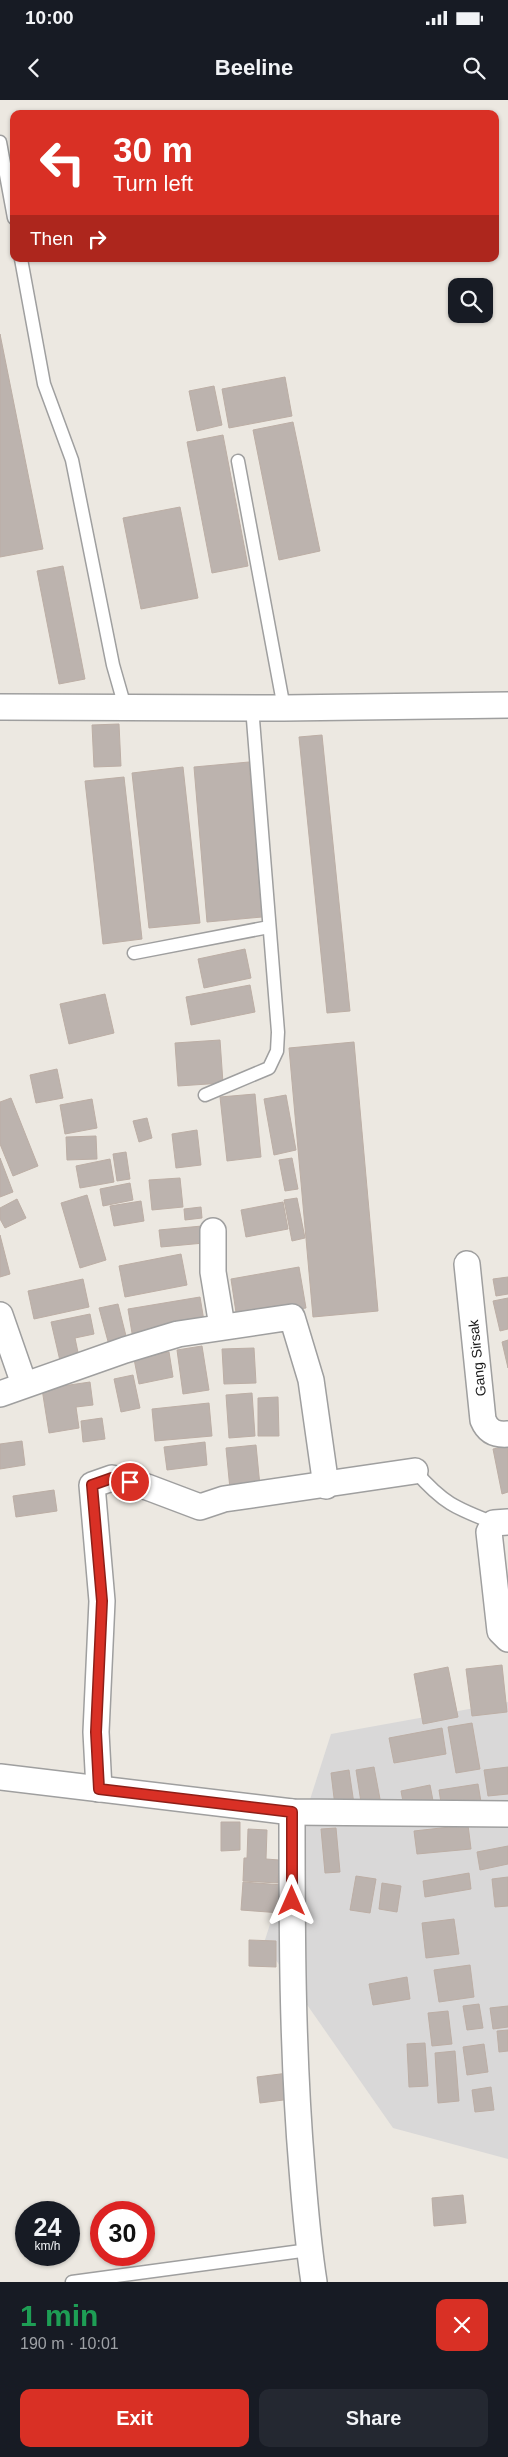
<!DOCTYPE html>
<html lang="en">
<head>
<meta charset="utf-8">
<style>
	body { margin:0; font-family:Arial,sans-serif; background:#242831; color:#f1f3f6; height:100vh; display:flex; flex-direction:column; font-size:19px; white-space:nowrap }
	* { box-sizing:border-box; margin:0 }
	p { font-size:16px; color:#9ea1a6 }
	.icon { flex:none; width:28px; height:28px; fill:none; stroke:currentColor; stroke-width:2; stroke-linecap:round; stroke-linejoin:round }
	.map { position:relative; height:2182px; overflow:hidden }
	.details { display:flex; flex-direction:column; background:#171b24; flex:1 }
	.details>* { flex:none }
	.top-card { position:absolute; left:10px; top:10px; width:489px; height:152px; border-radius:10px; box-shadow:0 1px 4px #0004; background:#d93025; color:#fff; overflow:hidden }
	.buttons { position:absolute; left:448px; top:178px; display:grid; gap:10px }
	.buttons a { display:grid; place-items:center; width:45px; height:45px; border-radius:10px; background:#171b24; box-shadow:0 1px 4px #0004; font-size:25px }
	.speed { position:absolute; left:15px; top:2101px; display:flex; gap:10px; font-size:25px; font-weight:700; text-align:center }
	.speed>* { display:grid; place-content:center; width:65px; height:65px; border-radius:50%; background:#171b24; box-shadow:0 1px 4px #0004; line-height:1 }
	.speed small { font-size:12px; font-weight:400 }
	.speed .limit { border:8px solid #d22; background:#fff; color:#111 }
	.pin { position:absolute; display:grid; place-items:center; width:42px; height:42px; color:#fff; margin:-21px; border:2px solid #fff; border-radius:50%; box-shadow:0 1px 5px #0007 }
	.me { position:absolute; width:55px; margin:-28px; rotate:0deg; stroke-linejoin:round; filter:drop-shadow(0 0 4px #0008) }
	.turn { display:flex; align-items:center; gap:18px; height:105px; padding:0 20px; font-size:22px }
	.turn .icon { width:65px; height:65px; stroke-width:2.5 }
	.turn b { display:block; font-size:35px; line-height:42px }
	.then { display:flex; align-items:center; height:48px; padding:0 20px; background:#0003; gap:10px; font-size:19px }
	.round { display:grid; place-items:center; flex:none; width:52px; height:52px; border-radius:10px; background:#242831 }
	.overview { display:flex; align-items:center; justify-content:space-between; height:85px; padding:0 20px }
	h1 { font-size:30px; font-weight:800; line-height:38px; color:#1e9e55 }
	.cta { display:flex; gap:10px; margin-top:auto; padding:10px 20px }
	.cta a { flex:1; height:58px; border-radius:10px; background:#d93025; color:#fff; font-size:20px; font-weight:800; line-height:58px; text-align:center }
	.cta a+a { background:#242831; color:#f1f3f6 }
	.status { display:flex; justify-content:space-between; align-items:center; height:35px; padding:0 25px; background:#171b24; direction:ltr }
	.status svg { height:14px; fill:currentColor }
	header { display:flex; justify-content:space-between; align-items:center; height:65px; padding:0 20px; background:#171b24; font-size:22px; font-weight:800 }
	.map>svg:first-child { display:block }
</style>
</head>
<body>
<div class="status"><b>10:00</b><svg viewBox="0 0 49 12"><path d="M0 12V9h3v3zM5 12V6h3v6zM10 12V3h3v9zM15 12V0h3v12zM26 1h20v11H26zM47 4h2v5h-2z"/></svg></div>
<header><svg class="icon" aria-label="back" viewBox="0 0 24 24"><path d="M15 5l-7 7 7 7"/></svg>Beeline<svg class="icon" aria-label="search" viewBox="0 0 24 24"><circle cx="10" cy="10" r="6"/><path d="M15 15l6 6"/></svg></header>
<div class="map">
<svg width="508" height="2182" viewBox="0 0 508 2182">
	<rect width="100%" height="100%" fill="#ece8e1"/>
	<path fill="#d9d8d8" d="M 508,1602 L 508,2059 L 393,2028 L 264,1843 L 331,1634 Z"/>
	<g fill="#bcb3ae" stroke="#bcaea5">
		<path d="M 0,234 L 43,449 L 0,457 Z"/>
		<path d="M 285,277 L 292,316 L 229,328 L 222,289 Z"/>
		<path d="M 214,286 L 222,325 L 197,331 L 189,291 Z"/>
		<path d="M 293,322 L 320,451 L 279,460 L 253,330 Z"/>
		<path d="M 223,335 L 248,466 L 212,473 L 187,342 Z"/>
		<path d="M 180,407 L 198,498 L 141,509 L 123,418 Z"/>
		<path d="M 63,466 L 85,579 L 59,584 L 37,471 Z"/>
		<path d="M 119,624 L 121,666 L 94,667 L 92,625 Z"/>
		<path d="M 322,635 L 350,911 L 327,913 L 299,637 Z"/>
		<path d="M 249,662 L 262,817 L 207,822 L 194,667 Z"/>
		<path d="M 183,667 L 200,823 L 149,828 L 132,673 Z"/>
		<path d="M 124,677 L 142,839 L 103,844 L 85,681 Z"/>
		<path d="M 245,849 L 251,878 L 204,888 L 198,859 Z"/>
		<path d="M 250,885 L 255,912 L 191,925 L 186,897 Z"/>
		<path d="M 105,894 L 114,933 L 69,944 L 60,904 Z"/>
		<path d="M 220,940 L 223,983 L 178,986 L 175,943 Z"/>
		<path d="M 354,942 L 378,1211 L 313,1217 L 289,948 Z"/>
		<path d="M 57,969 L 63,998 L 36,1003 L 30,975 Z"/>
		<path d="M 255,994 L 261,1057 L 227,1061 L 220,997 Z"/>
		<path d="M 286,995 L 296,1050 L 274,1055 L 264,999 Z"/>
		<path d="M 11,998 L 38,1066 L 13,1076 L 0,1044 L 0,1002 Z"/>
		<path d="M 92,999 L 97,1028 L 65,1034 L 60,1005 Z"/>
		<path d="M 147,1018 L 152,1038 L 139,1042 L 133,1021 Z"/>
		<path d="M 197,1030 L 201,1065 L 176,1068 L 172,1034 Z"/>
		<path d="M 96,1036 L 97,1059 L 67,1060 L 66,1037 Z"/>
		<path d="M 126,1052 L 130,1079 L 117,1081 L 113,1054 Z"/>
		<path d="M 0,1058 L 13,1092 L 0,1097 Z"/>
		<path d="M 292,1058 L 298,1089 L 285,1091 L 279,1060 Z"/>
		<path d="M 110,1059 L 114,1082 L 80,1088 L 76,1066 Z"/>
		<path d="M 180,1078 L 183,1107 L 152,1110 L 149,1080 Z"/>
		<path d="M 130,1083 L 133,1100 L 103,1106 L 100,1089 Z"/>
		<path d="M 87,1095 L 106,1160 L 80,1168 L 61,1103 Z"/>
		<path d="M 297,1098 L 305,1138 L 292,1141 L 284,1100 Z"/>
		<path d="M 17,1099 L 26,1118 L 5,1128 L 0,1119 L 0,1108 Z"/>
		<path d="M 141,1101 L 144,1121 L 114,1126 L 110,1106 Z"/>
		<path d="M 283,1102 L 288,1129 L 246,1137 L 241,1110 Z"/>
		<path d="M 201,1107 L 202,1118 L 185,1120 L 184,1109 Z"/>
		<path d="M 202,1126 L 204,1143 L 161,1147 L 159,1130 Z"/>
		<path d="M 0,1135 L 10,1174 L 0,1177 Z"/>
		<path d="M 181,1154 L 187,1185 L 125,1197 L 119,1166 Z"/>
		<path d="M 299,1167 L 306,1208 L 237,1219 L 231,1179 Z"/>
		<path d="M 508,1177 L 508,1194 L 496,1196 L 493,1179 Z"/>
		<path d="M 83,1179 L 89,1207 L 34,1219 L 28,1191 Z"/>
		<path d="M 200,1197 L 205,1227 L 133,1239 L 128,1209 Z"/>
		<path d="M 508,1198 L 508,1229 L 500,1231 L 493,1201 Z"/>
		<path d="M 118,1204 L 127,1240 L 109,1245 L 99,1208 Z"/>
		<path d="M 90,1214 L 94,1234 L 75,1238 L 80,1262 L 61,1265 L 51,1222 Z"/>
		<path d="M 508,1240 L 508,1268 L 502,1242 Z"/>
		<path d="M 202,1246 L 209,1290 L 183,1294 L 177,1250 Z"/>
		<path d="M 254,1248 L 256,1283 L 224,1284 L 222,1249 Z"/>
		<path d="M 169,1252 L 173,1277 L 139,1284 L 134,1259 Z"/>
		<path d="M 133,1275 L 140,1308 L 121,1312 L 114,1279 Z"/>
		<path d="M 90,1282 L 93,1305 L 76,1307 L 79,1328 L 49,1333 L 42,1289 Z"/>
		<path d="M 252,1293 L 255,1336 L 229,1338 L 226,1295 Z"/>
		<path d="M 278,1297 L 279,1336 L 258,1336 L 258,1298 Z"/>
		<path d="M 209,1303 L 212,1336 L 155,1341 L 152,1309 Z"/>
		<path d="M 102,1318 L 105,1339 L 83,1342 L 81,1321 Z"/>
		<path d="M 22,1341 L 25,1365 L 0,1369 L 0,1344 Z"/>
		<path d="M 205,1342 L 207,1365 L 167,1370 L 164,1347 Z"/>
		<path d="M 256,1345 L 260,1386 L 230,1389 L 226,1348 Z"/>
		<path d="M 508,1346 L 508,1392 L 502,1394 L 493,1349 Z"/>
		<path d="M 54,1390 L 57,1411 L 16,1417 L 13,1396 Z"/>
		<path d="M 502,1565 L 507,1612 L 472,1616 L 466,1569 Z"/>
		<path d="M 448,1567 L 458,1617 L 423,1624 L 414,1574 Z"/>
		<path d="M 472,1623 L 480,1669 L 456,1673 L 448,1627 Z"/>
		<path d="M 442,1628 L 446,1654 L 394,1663 L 389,1638 Z"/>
		<path d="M 374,1667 L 380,1699 L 361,1702 L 356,1670 Z"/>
		<path d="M 508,1667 L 508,1694 L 488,1696 L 484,1670 Z"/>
		<path d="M 349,1670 L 354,1704 L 335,1706 L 331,1673 Z"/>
		<path d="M 478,1684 L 481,1702 L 442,1709 L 439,1690 Z"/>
		<path d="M 430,1685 L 434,1706 L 405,1712 L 401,1691 Z"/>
		<path d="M 221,1722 L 240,1722 L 240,1750 L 221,1751 Z"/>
		<path d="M 468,1725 L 471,1749 L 417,1754 L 414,1731 Z"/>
		<path d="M 336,1728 L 340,1772 L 325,1773 L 321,1729 Z"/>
		<path d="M 248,1729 L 267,1730 L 266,1759 L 279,1760 L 278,1783 L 243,1781 L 244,1758 L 247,1758 Z"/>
		<path d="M 508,1746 L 508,1764 L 480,1770 L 477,1752 Z"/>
		<path d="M 469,1773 L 471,1789 L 425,1797 L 423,1781 Z"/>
		<path d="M 356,1776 L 376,1779 L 370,1813 L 350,1810 Z"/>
		<path d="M 508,1777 L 508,1806 L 495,1807 L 492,1779 Z"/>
		<path d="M 243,1782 L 283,1785 L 281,1813 L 241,1810 Z"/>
		<path d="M 382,1783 L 401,1786 L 397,1812 L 379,1809 Z"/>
		<path d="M 454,1819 L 459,1854 L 426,1858 L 422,1823 Z"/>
		<path d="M 249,1840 L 276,1841 L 276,1867 L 249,1866 Z"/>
		<path d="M 470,1865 L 474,1897 L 439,1902 L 434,1870 Z"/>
		<path d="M 407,1877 L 410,1899 L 373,1905 L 369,1884 Z"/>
		<path d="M 479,1904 L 483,1928 L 467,1930 L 463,1906 Z"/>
		<path d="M 508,1906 L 508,1927 L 493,1929 L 490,1908 Z"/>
		<path d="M 448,1911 L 452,1944 L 432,1946 L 428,1913 Z"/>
		<path d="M 508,1930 L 508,1951 L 499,1952 L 497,1931 Z"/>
		<path d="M 425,1943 L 428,1986 L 409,1987 L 407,1944 Z"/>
		<path d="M 484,1944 L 488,1972 L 467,1975 L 463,1947 Z"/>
		<path d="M 455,1951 L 459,2001 L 438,2003 L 435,1953 Z"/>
		<path d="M 288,1973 L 291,1999 L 260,2003 L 257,1977 Z"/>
		<path d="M 491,1987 L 494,2010 L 475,2012 L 472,1990 Z"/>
		<path d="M 463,2095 L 466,2123 L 434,2126 L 432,2098 Z"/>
	</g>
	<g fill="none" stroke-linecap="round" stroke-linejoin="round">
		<g stroke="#9f9f9f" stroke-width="15">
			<g id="service">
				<path d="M 0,42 L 14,118"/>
				<path d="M 21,159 L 44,284 L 72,360 L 113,565 L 125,607"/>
				<path d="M 238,361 L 284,608"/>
				<path d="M 134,853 L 269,827"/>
				<path d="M 205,995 L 269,968 L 277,951 L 278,932 L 252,607"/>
				<path d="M 415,1371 C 443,1403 455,1408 494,1423"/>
				<path d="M 72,2182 L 309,2150"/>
			</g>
		</g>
		<g stroke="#9f9f9f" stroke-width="28">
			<g id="minor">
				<path d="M 0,607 L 284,608 L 508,605"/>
				<path d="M 213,1131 L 213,1172 L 222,1226"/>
				<path d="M 467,1164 L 483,1320 C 488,1332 496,1335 508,1334"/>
				<path d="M 0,1215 L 24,1284"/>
				<path d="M 0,1294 L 125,1250 L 178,1234 L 292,1217 L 311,1280 L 326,1386"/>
				<path d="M 508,1422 L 494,1423 L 489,1432 L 500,1531 L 508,1539"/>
				<path d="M 0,1677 L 292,1712 L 508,1714"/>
				<path d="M 99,1689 L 96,1632 L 102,1501 L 92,1385 L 112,1378 L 147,1387 L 200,1407 L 224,1399 L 415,1371"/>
				<path d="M 292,1712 C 292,1831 292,1950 302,2069 C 305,2107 308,2144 314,2182"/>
			</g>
		</g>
		<use href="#service" stroke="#fff" stroke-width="12"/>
		<use href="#minor" stroke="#fff" stroke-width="25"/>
	</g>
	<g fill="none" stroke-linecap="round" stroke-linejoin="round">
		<g stroke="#8d1f18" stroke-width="12">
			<path id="route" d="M 130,1382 L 112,1378 L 92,1385 L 102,1501 L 96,1632 L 99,1689 L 292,1712 L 292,1801"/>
		</g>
		<use href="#route" stroke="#d93025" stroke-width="9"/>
	</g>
	<g text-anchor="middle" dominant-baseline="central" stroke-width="5" stroke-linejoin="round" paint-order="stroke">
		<g font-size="14" fill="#1b1b1b" stroke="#fff">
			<text transform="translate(477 1258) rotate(-96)">Gang Sirsak</text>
		</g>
	</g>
</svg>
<div class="buttons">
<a><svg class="icon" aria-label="search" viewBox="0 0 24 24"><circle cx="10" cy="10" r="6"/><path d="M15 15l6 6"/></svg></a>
</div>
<div class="speed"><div>24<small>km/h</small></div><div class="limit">30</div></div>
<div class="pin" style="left:130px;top:1382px;background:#d93025"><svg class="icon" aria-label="arrive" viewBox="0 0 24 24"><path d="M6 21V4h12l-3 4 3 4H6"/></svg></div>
<svg class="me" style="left:292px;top:1801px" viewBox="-20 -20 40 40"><path d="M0-17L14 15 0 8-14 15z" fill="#d93025" stroke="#fff" stroke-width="4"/></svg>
<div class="top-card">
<div class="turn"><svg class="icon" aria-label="left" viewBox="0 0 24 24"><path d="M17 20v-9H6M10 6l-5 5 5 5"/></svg><div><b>30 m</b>Turn left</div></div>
<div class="then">Then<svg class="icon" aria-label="right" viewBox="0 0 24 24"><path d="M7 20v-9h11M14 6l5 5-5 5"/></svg></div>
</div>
</div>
<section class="details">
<div class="overview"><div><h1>1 min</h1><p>190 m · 10:01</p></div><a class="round" style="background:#d93025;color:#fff"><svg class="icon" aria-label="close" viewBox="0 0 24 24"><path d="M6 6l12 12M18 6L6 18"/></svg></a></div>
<div class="cta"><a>Exit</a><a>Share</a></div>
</section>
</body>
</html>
